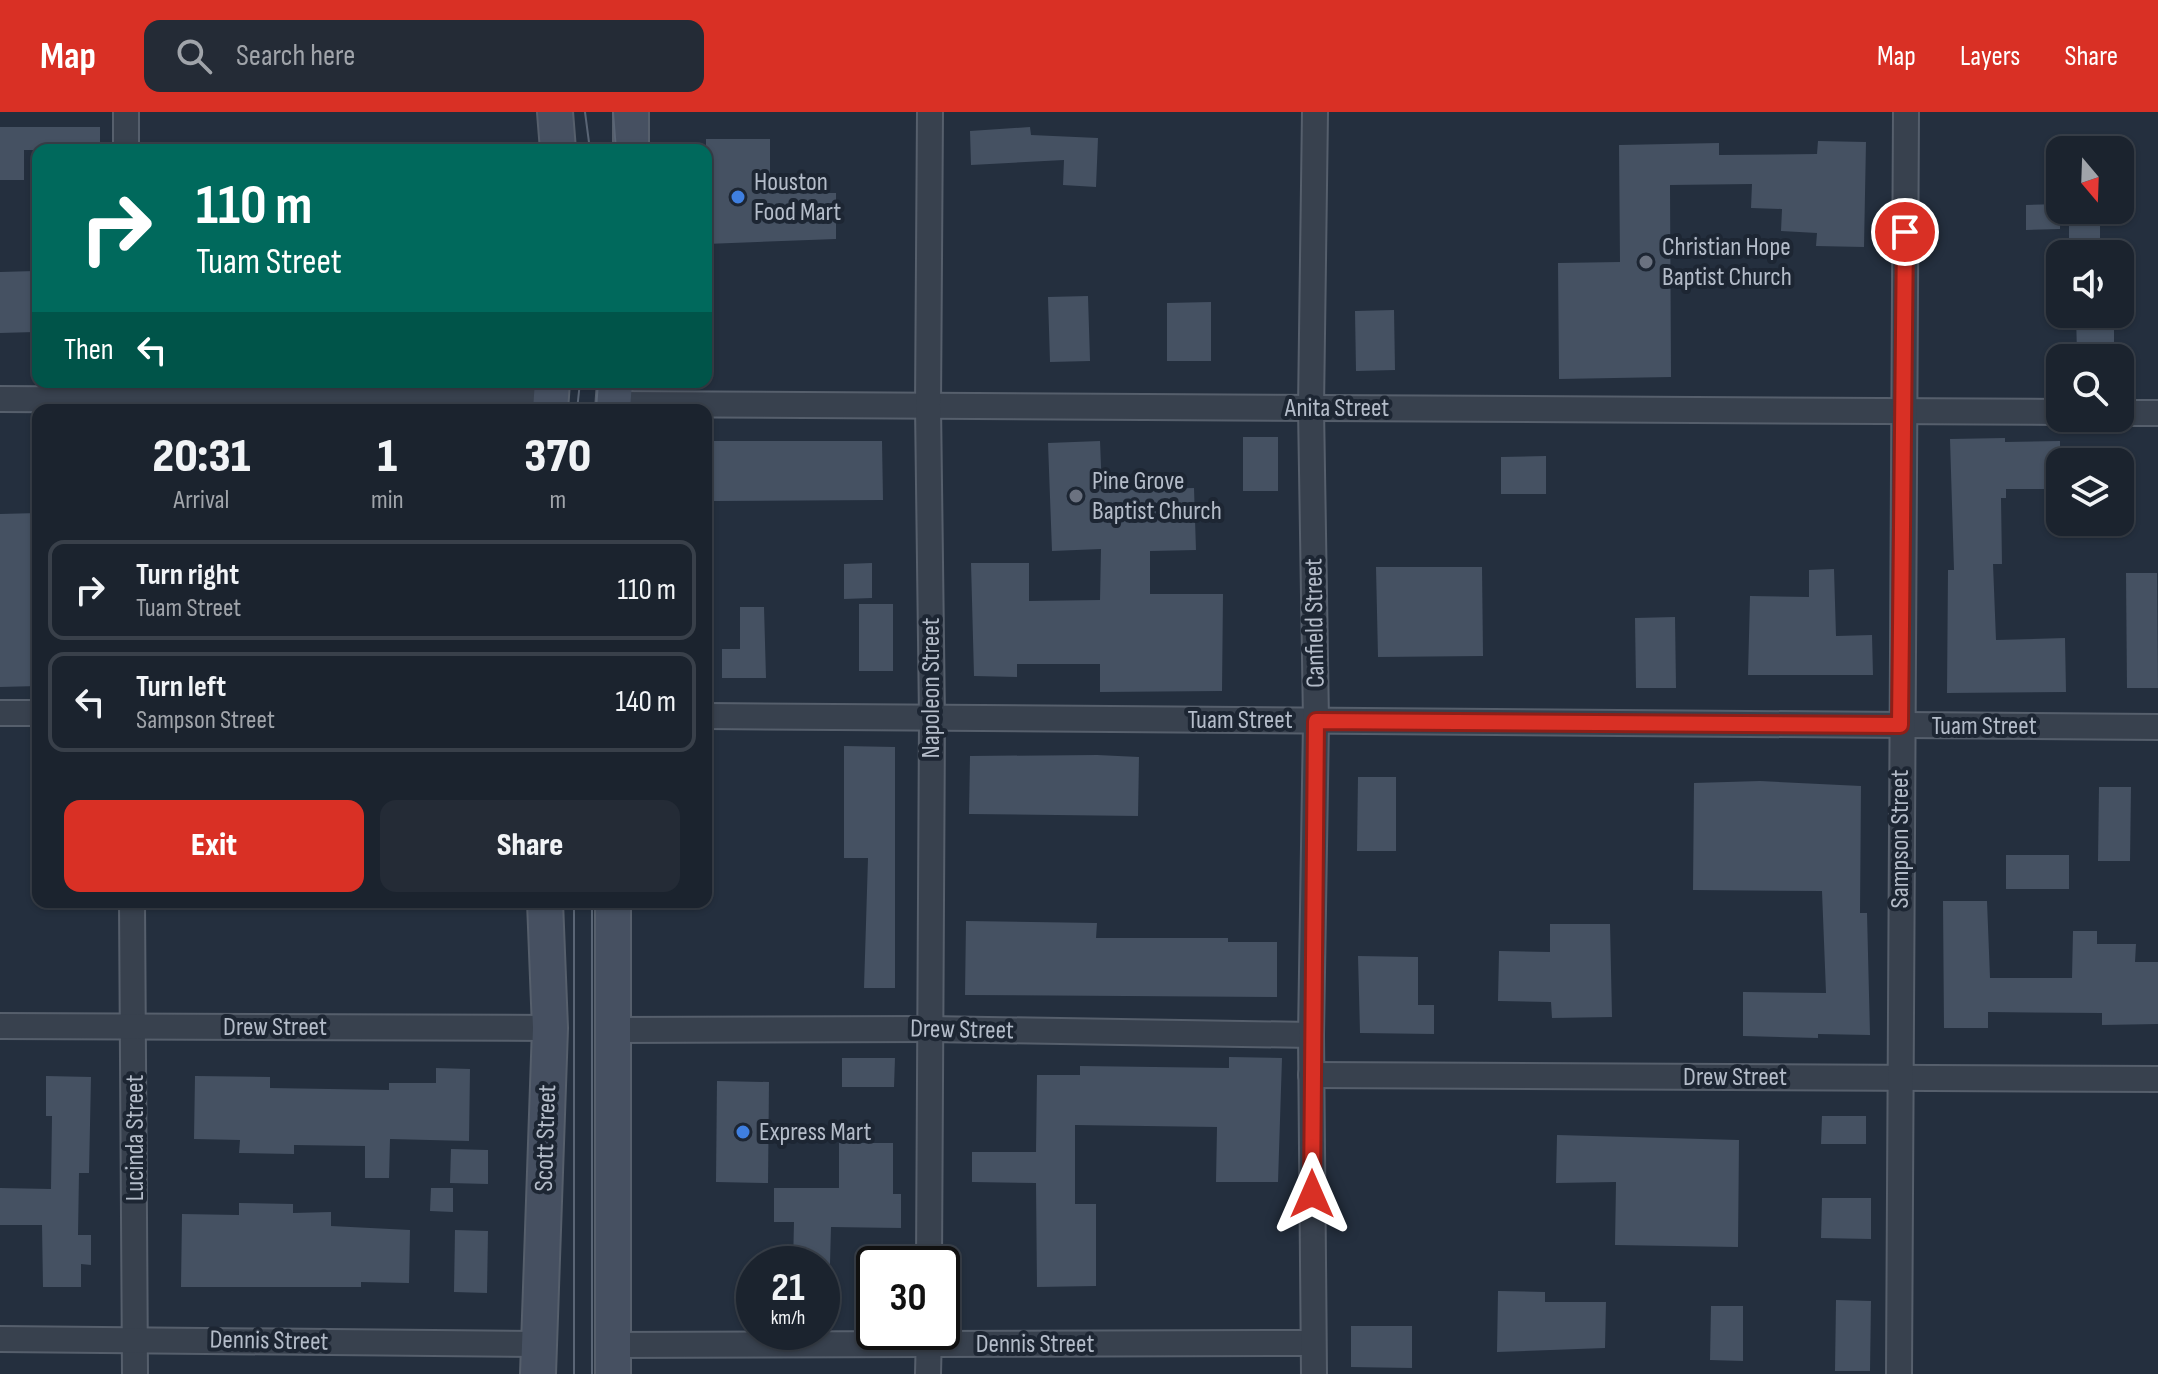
<!DOCTYPE html>
<html lang="en">
<head>
<meta charset="utf-8">
<style>
	body { margin:0; font-family:"Sofia Sans Condensed",sans-serif; background:#242b36; color:#f1f3f6; height:100vh; display:flex; flex-direction:column; font-size:30px; white-space:nowrap }
	* { box-sizing:border-box; margin:0 }
	p { font-size:26px; color:#a0a4aa }
	.icon { flex:none; width:44px; height:44px; fill:none; stroke:currentColor; stroke-width:2; stroke-linecap:round; stroke-linejoin:round }
	.map { position:relative; flex:1; overflow:hidden }
	.sheet { position:absolute; left:32px; top:292px; width:680px; height:504px; display:flex; flex-direction:column; background:#1b232e; border-radius:16px; box-shadow:0 2px 6px #0004,0 0 0 2px #39404a }
	.sheet>* { flex:none }
	.banner { position:absolute; left:32px; top:32px; width:680px; height:244px; border-radius:16px; box-shadow:0 2px 6px #0004,0 0 0 2px #39404a; background:#00695c; color:#fff; overflow:hidden }
	.needle { width:52px; rotate:161deg }
	.buttons { position:absolute; left:2046px; top:24px; display:grid; gap:16px }
	.buttons a { display:grid; place-items:center; width:88px; height:88px; border-radius:16px; background:#1b232e; box-shadow:0 2px 6px #0004,0 0 0 2px #39404a; font-size:40px }
	.speed { position:absolute; left:736px; top:1134px; display:flex; gap:16px; font-size:40px; font-weight:700; text-align:center }
	.speed>* { display:grid; place-content:center; width:104px; height:104px; border-radius:50%; background:#1b232e; box-shadow:0 2px 6px #0004,0 0 0 2px #39404a; line-height:1 }
	.speed small { font-size:20px; font-weight:400 }
	.speed .limit { border:4px solid #111; border-radius:12px; background:#fff; color:#111 }
	.pin { position:absolute; display:grid; place-items:center; width:68px; height:68px; color:#fff; margin:-34px; border:4px solid #fff; border-radius:50%; box-shadow:0 2px 8px #0007 }
	.me { position:absolute; width:88px; margin:-44px; rotate:0deg; stroke-linejoin:round; filter:drop-shadow(0 0 6px #0008) }
	.turn { display:flex; align-items:center; gap:28px; height:168px; padding:0 32px; font-size:36px }
	.turn .icon { width:104px; height:104px; stroke-width:2.5 }
	.turn b { display:block; font-size:56px; line-height:68px }
	.then { display:flex; align-items:center; height:76px; padding:0 32px; background:#0003; gap:16px; font-size:30px }
	.eta { display:flex; justify-content:space-evenly; align-items:center; height:136px; text-align:center }
	.eta b { font-size:48px; font-weight:800; line-height:56px }
	.action { display:flex; gap:16px; margin-top:auto; padding:16px 32px }
	.action a { flex:1; height:92px; border-radius:16px; background:#d93025; color:#fff; font-size:32px; font-weight:800; line-height:92px; text-align:center }
	.action a+a { background:#242b36; color:#f1f3f6 }
	ul { padding:0; list-style:none }
	li { display:flex; align-items:center; gap:24px; height:100px; margin:0 16px 12px; padding:0 16px; border:4px solid #39404a; border-radius:16px }
	li div { flex:1 }
	li b { display:block; font-size:30px }
	li em { font-style:normal }
	header { display:flex; align-items:center; gap:48px; box-sizing:border-box; height:112px; padding:0 40px; background:#d93025; color:#fff }
	header strong { font-size:38px }
	nav { display:flex; gap:44px; margin-inline-start:auto; font-size:28px }
	.search { width:560px; height:72px; background:#242b36; display:flex; align-items:center; gap:20px; box-sizing:border-box; padding:0 28px; border-radius:16px; color:#a0a4aa; font-size:30px }
	.map>svg:first-child { display:block }
</style>
</head>
<body>
<header>
<strong>Map</strong>
<div class="search"><svg class="icon" aria-label="search" viewBox="0 0 24 24"><circle cx="10" cy="10" r="6"/><path d="M15 15l6 6"/></svg>Search here</div>
<nav><a>Map</a><a>Layers</a><a>Share</a></nav>
</header>
<div class="map">
<svg width="2158" height="1262" viewBox="0 0 2158 1262">
	<rect width="100%" height="100%" fill="#242f3e"/>
	<g fill="#455162">
		<path d="M 0,15 L 100,15 L 100,38 L 24,38 L 24,68 L 0,68 Z"/>
		<path d="M 1030,15 L 1031,23 L 1098,26 L 1096,75 L 1063,73 L 1064,48 L 971,53 L 970,19 Z"/>
		<path d="M 706,27 L 770,27 L 770,81 L 836,81 L 836,127 L 706,132 Z"/>
		<path d="M 1818,29 L 1866,30 L 1864,135 L 1816,134 L 1817,121 L 1781,119 L 1782,97 L 1751,96 L 1752,72 L 1670,73 L 1671,265 L 1559,267 L 1558,151 L 1620,150 L 1619,33 L 1719,31 L 1719,43 L 1817,42 Z"/>
		<path d="M 2060,92 L 2060,117 L 2026,118 L 2026,93 Z"/>
		<rect x="2069" y="113" width="31" height="29"/>
		<path d="M 35,159 L 35,220 L 0,221 L 0,160 Z"/>
		<path d="M 1088,184 L 1090,249 L 1050,250 L 1048,185 Z"/>
		<path d="M 1211,190 L 1211,249 L 1167,249 L 1167,191 Z"/>
		<path d="M 1394,198 L 1395,258 L 1356,259 L 1355,199 Z"/>
		<path d="M 2076,202 L 2114,202 L 2114,241 L 2077,242 Z"/>
		<rect x="1243" y="325" width="35" height="54"/>
		<path d="M 2005,326 L 2005,330 L 2060,329 L 2060,377 L 2006,377 L 2006,386 L 2001,386 L 2002,452 L 1993,452 L 1996,528 L 2065,526 L 2066,580 L 1947,581 L 1948,458 L 1954,458 L 1950,327 Z"/>
		<path d="M 714,329 L 882,329 L 883,388 L 714,389 Z"/>
		<path d="M 1100,329 L 1102,379 L 1194,376 L 1196,438 L 1150,439 L 1150,482 L 1223,482 L 1222,579 L 1100,580 L 1100,552 L 1017,552 L 1017,565 L 974,564 L 971,451 L 1029,451 L 1029,489 L 1100,488 L 1101,437 L 1052,439 L 1048,331 Z"/>
		<path d="M 1546,344 L 1546,382 L 1501,382 L 1501,345 Z"/>
		<path d="M 38,401 L 38,574 L 0,575 L 0,402 Z"/>
		<path d="M 872,451 L 872,486 L 844,487 L 844,452 Z"/>
		<path d="M 1376,455 L 1482,455 L 1483,544 L 1378,545 Z"/>
		<path d="M 1834,457 L 1836,524 L 1872,523 L 1873,563 L 1748,563 L 1750,484 L 1809,485 L 1809,458 Z"/>
		<path d="M 2126,461 L 2157,461 L 2158,576 L 2127,576 Z"/>
		<rect x="859" y="492" width="34" height="67"/>
		<path d="M 740,495 L 764,495 L 766,566 L 722,566 L 722,537 L 740,537 Z"/>
		<path d="M 1675,505 L 1676,576 L 1636,576 L 1635,506 Z"/>
		<path d="M 844,634 L 895,635 L 895,876 L 864,876 L 868,746 L 844,746 Z"/>
		<path d="M 1097,643 L 1139,645 L 1138,704 L 969,702 L 970,644 Z"/>
		<path d="M 1358,665 L 1396,665 L 1396,739 L 1357,739 Z"/>
		<path d="M 1760,669 L 1861,674 L 1860,801 L 1867,801 L 1870,923 L 1818,922 L 1818,926 L 1743,924 L 1743,880 L 1826,881 L 1822,779 L 1693,778 L 1694,671 Z"/>
		<path d="M 2099,675 L 2131,675 L 2130,749 L 2098,749 Z"/>
		<rect x="2006" y="743" width="63" height="34"/>
		<path d="M 1943,789 L 1987,789 L 1990,866 L 2072,866 L 2073,819 L 2097,819 L 2097,832 L 2136,832 L 2135,850 L 2158,850 L 2158,912 L 2102,913 L 2102,901 L 1988,900 L 1988,916 L 1944,916 Z"/>
		<path d="M 966,809 L 1097,811 L 1096,826 L 1228,826 L 1228,830 L 1277,830 L 1277,885 L 965,883 Z"/>
		<path d="M 1550,812 L 1610,812 L 1612,905 L 1552,906 L 1551,890 L 1498,889 L 1499,839 L 1550,840 Z"/>
		<path d="M 1358,844 L 1418,845 L 1418,893 L 1434,893 L 1434,922 L 1360,921 Z"/>
		<path d="M 1229,945 L 1282,946 L 1278,1070 L 1216,1070 L 1217,1015 L 1075,1013 L 1075,1092 L 1096,1092 L 1096,1174 L 1037,1175 L 1036,1071 L 972,1070 L 972,1040 L 1036,1040 L 1037,963 L 1080,963 L 1080,954 L 1229,956 Z"/>
		<path d="M 842,946 L 895,946 L 894,975 L 842,975 Z"/>
		<path d="M 436,956 L 470,957 L 469,1029 L 390,1027 L 389,1066 L 365,1066 L 365,1034 L 294,1033 L 294,1042 L 239,1041 L 240,1028 L 194,1027 L 195,964 L 270,965 L 270,976 L 389,978 L 389,971 L 436,971 Z"/>
		<path d="M 46,964 L 91,965 L 89,1061 L 79,1061 L 78,1123 L 91,1123 L 91,1153 L 81,1152 L 81,1175 L 43,1175 L 42,1113 L 0,1113 L 0,1076 L 51,1077 L 52,1004 L 46,1004 Z"/>
		<path d="M 717,969 L 769,970 L 768,1071 L 716,1070 Z"/>
		<path d="M 1822,1004 L 1866,1004 L 1866,1032 L 1821,1032 Z"/>
		<path d="M 1557,1023 L 1739,1028 L 1738,1135 L 1615,1133 L 1616,1070 L 1556,1071 Z"/>
		<path d="M 839,1031 L 893,1031 L 893,1082 L 901,1082 L 901,1116 L 831,1115 L 830,1152 L 793,1152 L 794,1110 L 774,1110 L 774,1076 L 839,1076 Z"/>
		<path d="M 451,1037 L 488,1038 L 488,1072 L 450,1071 Z"/>
		<path d="M 431,1076 L 453,1076 L 453,1100 L 430,1099 Z"/>
		<path d="M 1822,1086 L 1871,1086 L 1871,1127 L 1821,1126 Z"/>
		<path d="M 239,1091 L 293,1092 L 293,1101 L 331,1100 L 331,1114 L 410,1118 L 409,1171 L 361,1170 L 361,1175 L 181,1175 L 182,1102 L 239,1103 Z"/>
		<path d="M 455,1118 L 488,1119 L 487,1181 L 454,1180 Z"/>
		<path d="M 1498,1179 L 1545,1180 L 1545,1190 L 1606,1190 L 1605,1236 L 1497,1240 Z"/>
		<path d="M 1836,1188 L 1871,1189 L 1870,1259 L 1835,1259 Z"/>
		<path d="M 1711,1194 L 1743,1194 L 1743,1249 L 1710,1248 Z"/>
		<path d="M 1351,1214 L 1412,1214 L 1412,1256 L 1351,1255 Z"/>
	</g>
	<g fill="none" stroke-linecap="round" stroke-linejoin="round">
		<g stroke="#565f6c" stroke-width="28">
			<g id="street">
				<path d="M 126,0 L 126,38"/>
				<path d="M 0,287 L 550,290"/>
				<path d="M 613,292 L 2060,300"/>
				<path d="M 2120,301 L 2158,301"/>
				<path d="M 0,601 L 38,601"/>
				<path d="M 706,604 L 2158,615"/>
				<path d="M 132,790 L 135,1262"/>
				<path d="M 0,914 L 550,916"/>
				<path d="M 614,918 L 929,917 L 1311,923"/>
				<path d="M 1311,963 L 2158,967"/>
				<path d="M 929,1152 L 932,606 L 928,294 L 930,0"/>
				<path d="M 0,1227 L 538,1232"/>
				<path d="M 613,1233 L 1313,1231"/>
				<path d="M 928,1262 L 929,1220"/>
				<path d="M 1314,1262 L 1311,923 L 1316,609 L 1311,296 L 1315,0"/>
				<path d="M 1899,1262 L 1906,0"/>
			</g>
		</g>
		<g stroke="#565f6c" stroke-width="38">
			<g id="secondary">
				<path d="M 555,0 L 558,38"/>
				<path d="M 631,0 L 631,38"/>
				<path d="M 550,298 L 552,270"/>
				<path d="M 613,298 L 615,270"/>
				<path d="M 538,1262 L 550,916 L 545,790"/>
				<path d="M 613,1262 L 613,790"/>
			</g>
		</g>
		<use href="#street" stroke="#38414e" stroke-width="24"/>
		<use href="#secondary" stroke="#465061" stroke-width="34"/>
		<g stroke="#5a6575" stroke-width="2">
			<path d="M 585,0 L 590,38"/>
			<path d="M 613,0 L 616,38"/>
			<path d="M 577,298 L 580,270"/>
			<path d="M 596,298 L 598,270"/>
			<path d="M 574,1262 L 574,790"/>
			<path d="M 592,1262 L 592,790"/>
		</g>
	</g>
	<g fill="none" stroke-linecap="round" stroke-linejoin="round">
		<g stroke="#8d1f18" stroke-width="20">
			<path id="route" d="M 1312,1082 L 1316,609 L 1900,613 L 1905,120"/>
		</g>
		<use href="#route" stroke="#d93025" stroke-width="14"/>
	</g>
	<g fill="#3f7fe0" stroke="#1d2633" stroke-width="3">
		<circle cx="738" cy="85" r="8"/>
		<circle cx="743" cy="1020" r="8"/>
	</g>
	<g fill="#6b7280" stroke="#1d2633" stroke-width="3">
		<circle cx="1646" cy="150" r="8"/>
		<circle cx="1076" cy="384" r="8"/>
	</g>
	<g text-anchor="middle" dominant-baseline="central" stroke-width="8" stroke-linejoin="round" paint-order="stroke">
		<g font-size="26" fill="#b4bcc9" stroke="#1d2633" text-anchor="start">
			<text x="754" y="70">Houston<tspan x="754" dy="30">Food Mart</tspan></text>
			<text x="1662" y="135">Christian Hope<tspan x="1662" dy="30">Baptist Church</tspan></text>
			<text x="1092" y="369">Pine Grove<tspan x="1092" dy="30">Baptist Church</tspan></text>
			<text x="759" y="1020">Express Mart</text>
		</g>
		<g font-size="26" fill="#b4bcc9" stroke="#1d2633">
			<text x="1337" y="296">Anita Street</text>
			<text transform="translate(1315 511) rotate(-91)">Canfield Street</text>
			<text transform="translate(931 576) rotate(-90)">Napoleon Street</text>
			<text x="1240" y="608">Tuam Street</text>
			<text x="1984" y="614">Tuam Street</text>
			<text transform="translate(1900 727) rotate(-90)">Sampson Street</text>
			<text x="275" y="915">Drew Street</text>
			<text transform="translate(962 918) rotate(1)">Drew Street</text>
			<text x="1735" y="965">Drew Street</text>
			<text transform="translate(135 1026) rotate(-90)">Lucinda Street</text>
			<text transform="translate(546 1026) rotate(-88)">Scott Street</text>
			<text transform="translate(269 1229) rotate(1)">Dennis Street</text>
			<text x="1035" y="1232">Dennis Street</text>
		</g>
	</g>
</svg>
<div class="buttons">
<a><svg class="needle" viewBox="-14 -14 28 28"><path d="M0-13l5 13h-10z" fill="#e53935"/><path d="M0 13l5-13h-10z" fill="#a0a4aa"/></svg></a>
<a><svg class="icon" aria-label="sound" viewBox="0 0 24 24"><path d="M4 9h4l5-4v14l-5-4H4zM17 9q2 3 0 6"/></svg></a>
<a><svg class="icon" aria-label="search" viewBox="0 0 24 24"><circle cx="10" cy="10" r="6"/><path d="M15 15l6 6"/></svg></a>
<a><svg class="icon" aria-label="layers" viewBox="0 0 24 24"><path d="M12 4l9 5-9 5-9-5zM3 14l9 5 9-5"/></svg></a>
</div>
<div class="speed"><div>21<small>km/h</small></div><div class="limit">30</div></div>
<div class="pin" style="left:1905px;top:120px;background:#d93025"><svg class="icon" aria-label="arrive" viewBox="0 0 24 24"><path d="M6 21V4h12l-3 4 3 4H6"/></svg></div>
<svg class="me" style="left:1312px;top:1082px" viewBox="-20 -20 40 40"><path d="M0-17L14 15 0 8-14 15z" fill="#d93025" stroke="#fff" stroke-width="4"/></svg>
<div class="banner">
<div class="turn"><svg class="icon" aria-label="right" viewBox="0 0 24 24"><path d="M7 20v-9h11M14 6l5 5-5 5"/></svg><div><b>110 m</b>Tuam Street</div></div>
<div class="then">Then<svg class="icon" aria-label="left" viewBox="0 0 24 24"><path d="M17 20v-9H6M10 6l-5 5 5 5"/></svg></div>
</div>
<section class="sheet">
<div class="eta">
<div><b>20:31</b><p>Arrival</p></div>
<div><b>1</b><p>min</p></div>
<div><b>370</b><p>m</p></div>
</div>
<ul>
<li><svg class="icon" aria-label="right" viewBox="0 0 24 24"><path d="M7 20v-9h11M14 6l5 5-5 5"/></svg><div><b>Turn right</b><p>Tuam Street</p></div><em>110 m</em></li>
<li><svg class="icon" aria-label="left" viewBox="0 0 24 24"><path d="M17 20v-9H6M10 6l-5 5 5 5"/></svg><div><b>Turn left</b><p>Sampson Street</p></div><em>140 m</em></li>
</ul>
<div class="action"><a>Exit</a><a>Share</a></div>
</section>
</div>
</body>
</html>
